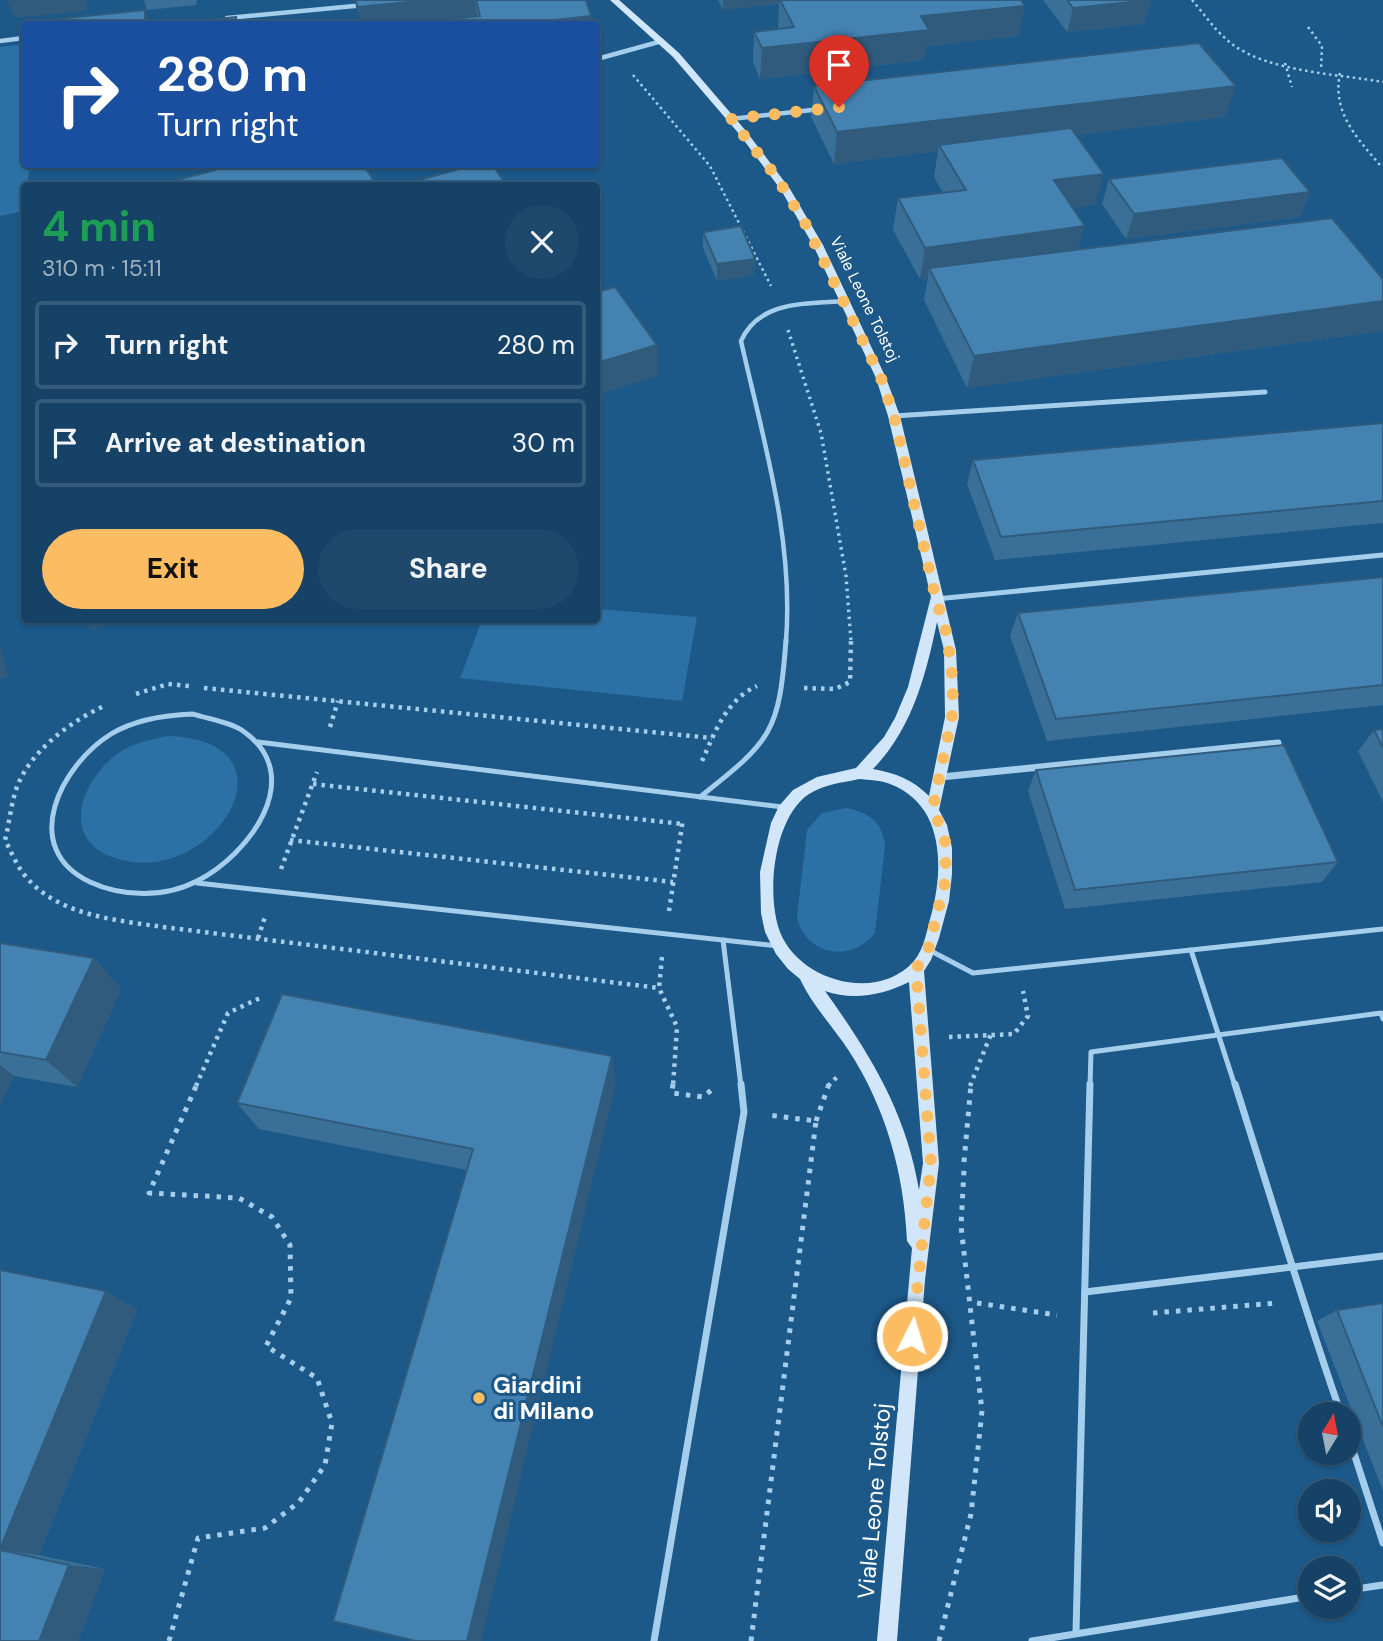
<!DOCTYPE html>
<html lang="en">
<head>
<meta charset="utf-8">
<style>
	body { margin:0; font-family:"DM Sans",sans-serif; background:#1e496c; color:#f1f3f6; height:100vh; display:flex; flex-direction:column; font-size:26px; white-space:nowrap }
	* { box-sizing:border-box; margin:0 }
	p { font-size:23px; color:#9db0bf }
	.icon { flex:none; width:38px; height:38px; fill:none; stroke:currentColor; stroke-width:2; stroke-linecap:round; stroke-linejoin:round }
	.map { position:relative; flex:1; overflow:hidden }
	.side { position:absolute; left:21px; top:182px; width:579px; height:441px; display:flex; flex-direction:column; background:#154266; border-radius:7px; box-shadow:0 2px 5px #0004,0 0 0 2px #345b7a }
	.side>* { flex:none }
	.banner { position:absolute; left:21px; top:21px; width:579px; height:147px; border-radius:7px; box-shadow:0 2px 5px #0004,0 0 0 2px #345b7a; background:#1a4fa0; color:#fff; overflow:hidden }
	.needle { width:46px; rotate:10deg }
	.tools { position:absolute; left:1298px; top:1402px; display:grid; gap:14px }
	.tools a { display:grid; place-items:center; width:63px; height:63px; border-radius:50%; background:#154266; box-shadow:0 2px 5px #0004,0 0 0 2px #345b7a; font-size:35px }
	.pin { position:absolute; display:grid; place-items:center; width:60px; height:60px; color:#fff; margin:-72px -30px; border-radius:50% 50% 50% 0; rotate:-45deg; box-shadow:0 0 7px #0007 }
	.pin .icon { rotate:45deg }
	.me { position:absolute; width:77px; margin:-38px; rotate:5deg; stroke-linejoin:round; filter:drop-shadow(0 0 5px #0008) }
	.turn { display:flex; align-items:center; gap:24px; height:147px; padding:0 21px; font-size:32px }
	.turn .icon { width:91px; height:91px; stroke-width:2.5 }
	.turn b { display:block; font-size:49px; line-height:60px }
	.round { display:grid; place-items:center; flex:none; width:74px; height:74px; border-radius:37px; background:#1e496c }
	.head { display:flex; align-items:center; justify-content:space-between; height:119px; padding:0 21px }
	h1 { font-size:42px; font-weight:700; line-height:52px; color:#1e9e55 }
	.action { display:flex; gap:14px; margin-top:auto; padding:14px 21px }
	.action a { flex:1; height:80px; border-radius:42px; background:#fcbd62; color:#111; font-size:28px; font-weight:700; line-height:80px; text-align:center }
	.action a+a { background:#1e496c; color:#f1f3f6 }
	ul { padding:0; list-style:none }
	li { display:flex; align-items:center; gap:21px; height:88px; margin:0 14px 10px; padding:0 7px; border:4px solid #345b7a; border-radius:7px }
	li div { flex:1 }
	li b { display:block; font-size:26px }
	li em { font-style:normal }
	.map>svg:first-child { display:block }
</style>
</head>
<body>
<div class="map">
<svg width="1383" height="1641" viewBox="0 0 1383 1641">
	<rect width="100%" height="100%" fill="#1c5888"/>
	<g fill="#2c71a5">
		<path d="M 24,44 L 24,164 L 30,165 L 27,185 L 24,186 L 24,211 L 0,216 L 0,47 Z"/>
		<path d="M 597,609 L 697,617 L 682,701 L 460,678 L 482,620 L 597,620 Z"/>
		<path d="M 167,736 C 308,740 210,894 112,857 C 58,836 84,779 117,754 C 132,743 150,740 167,736 Z"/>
		<path d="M 846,808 C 868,812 883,822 885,846 L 875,933 C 851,964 805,955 797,917 L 807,830 L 822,813 Z"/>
	</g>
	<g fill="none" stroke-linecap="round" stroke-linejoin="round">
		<g stroke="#a5ceec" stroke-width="2.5" stroke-dasharray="2.5 3.5" stroke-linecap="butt">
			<path d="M 1192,0 C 1205,15 1216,32 1232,44 C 1269,72 1338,74 1383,82"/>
			<path d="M 1308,27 L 1322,46 L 1321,70"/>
			<path d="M 1285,63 L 1292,87"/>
			<path d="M 1340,73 C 1332,112 1356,137 1380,165"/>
			<path d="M 633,75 L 710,166 L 771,286"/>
		</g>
		<path stroke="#a5ceec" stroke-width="3.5" stroke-dasharray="2.5 4.5" stroke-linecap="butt" d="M 788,330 L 821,433 L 846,576 L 851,641"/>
		<g stroke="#a5ceec" stroke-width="4.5" stroke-dasharray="3.5 5" stroke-linecap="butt">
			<path d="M 204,688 L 712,738"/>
			<path d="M 804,688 L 835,689 L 850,682 L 851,640"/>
			<path d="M 136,694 L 168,684 L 189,686"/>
			<path d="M 102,707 C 70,722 34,749 19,782 C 11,800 10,821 5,840 C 12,853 17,867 27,878 C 60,916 116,920 163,927 L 659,988"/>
			<path d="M 330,727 L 338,701"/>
			<path d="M 702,761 C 715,732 726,700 757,686"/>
			<path d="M 313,784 L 683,824"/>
			<path d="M 290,840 L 673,882"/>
			<path d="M 281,869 L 317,772"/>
			<path d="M 669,911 L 683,819"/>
			<path d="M 258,938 L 266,914"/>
			<path d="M 662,957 L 659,988 L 677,1027 L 673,1086"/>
			<path d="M 949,1037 L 1014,1034 L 1028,1016 L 1023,991"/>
			<path d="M 196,1086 L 228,1013 L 260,998"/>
			<path d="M 828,1086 L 838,1076"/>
			<path d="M 970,1086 L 991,1034"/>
		</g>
		<g stroke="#a5ceec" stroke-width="5" stroke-dasharray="4.5 7" stroke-linecap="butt">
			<path d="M 673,1084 L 672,1093 L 703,1097 L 715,1087"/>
			<path d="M 816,1121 L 829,1084"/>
			<path d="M 964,1162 L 971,1084"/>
			<path d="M 977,1303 L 1057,1315"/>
			<path d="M 1153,1313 L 1277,1303"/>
			<path d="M 169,1641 L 198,1538 L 265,1528 L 299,1502 L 325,1465 L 332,1423 L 317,1378 L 266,1346 L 291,1298 L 290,1245 L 272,1217 L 239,1198 L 149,1193 L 197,1084"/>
			<path d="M 751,1641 L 816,1121 L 768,1115"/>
			<path d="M 939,1641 L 971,1514 L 982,1411 L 961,1226 L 964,1170"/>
		</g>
		<path stroke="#a5ceec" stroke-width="4.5" d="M 786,641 C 794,539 763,439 741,341 C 759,300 807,304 845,301"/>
		<g stroke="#a5ceec" stroke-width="5">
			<path d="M 193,714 C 208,719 231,722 243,731 C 308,776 249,855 197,881 C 165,898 122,897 90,882 C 18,848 61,765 111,734 C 136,719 165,715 193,714 Z"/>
			<path d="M 258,742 L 783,807"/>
			<path d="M 700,797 C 772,740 779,733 786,640"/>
			<path d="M 197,883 L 778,946"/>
			<path d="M 723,940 L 741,1086"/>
			<path d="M 929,950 L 973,973 L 1191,950 L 1235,1086"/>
			<path d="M 1191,950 L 1383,929"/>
			<path d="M 1090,1086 L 1091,1052 L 1381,1013 L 1383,1019"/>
		</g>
		<g stroke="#a5ceec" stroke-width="7">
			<path d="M 1235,1084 C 1270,1194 1303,1305 1341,1414"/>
			<path d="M 1085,1292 L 1383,1256"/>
			<path d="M 1349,1438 L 1383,1543"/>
			<path d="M 1349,1590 L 1383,1585"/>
			<path d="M 1076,1632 L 1090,1084"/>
			<path d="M 654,1641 L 744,1112 L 741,1084"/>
			<path d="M 1032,1641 L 1311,1596"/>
		</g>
		<g stroke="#a5ceec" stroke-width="4.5">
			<path d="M 227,18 L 365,5"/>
			<path d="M 164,24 L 191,22"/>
			<path d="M 0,41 L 24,38"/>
			<path d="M 597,59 L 662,41"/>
			<path d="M 731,119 L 821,109"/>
		</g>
		<g stroke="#a5ceec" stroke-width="5">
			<path d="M 894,416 L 1265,392"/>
			<path d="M 936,599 L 1383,555"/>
		</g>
		<path stroke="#a5ceec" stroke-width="7" d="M 941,777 L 1278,743"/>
		<path fill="#d1e7f9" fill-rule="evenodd" d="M 610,0 L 619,0 L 679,53 L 746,131 L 790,189 L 823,245 L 886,378 L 900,416 L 956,650 L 959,717 L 939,810 L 947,825 L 952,848 L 952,874 L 949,901 L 939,938 L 931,960 L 924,971 L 939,1163 L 925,1280 L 897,1641 L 877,1641 L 912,1248 L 907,1241 C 904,1173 886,1108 849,1051 C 834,1028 812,1005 800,979 L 788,969 L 776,954 L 765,932 L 761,913 L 760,872 L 771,823 L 779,806 L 793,790 L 817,777 L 856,768 L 884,737 L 895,718 L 908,687 L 931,597 L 888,416 L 876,378 L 813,245 L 781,190 L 740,135 L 673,57 ZM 937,622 L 944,650 L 945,717 L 929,796 C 913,780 896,773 873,769 C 912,729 926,675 937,622 ZM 859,779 C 869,780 881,780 890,784 C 943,804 944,865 932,912 C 927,928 925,948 914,961 C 877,1003 799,981 780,932 C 766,895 773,818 809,794 C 825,784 841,783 859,779 ZM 909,982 L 923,1163 L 919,1190 C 906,1112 870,1054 825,991 C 853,1001 883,995 909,982 Z"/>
	</g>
	<g fill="#3a7098">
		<path d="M 144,0 L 197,0 L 196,5 L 147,10 Z"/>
		<path d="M 356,0 L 586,0 L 592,24 L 361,24 Z"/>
		<path d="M 718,0 L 1021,0 L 1019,36 L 927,46 L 924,60 L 760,79 L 753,62 L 754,32 L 778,29 L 779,4 L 723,10 Z"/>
		<path d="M 1043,0 L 1151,0 L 1144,24 L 1067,32 Z"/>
		<path d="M 814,86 L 1225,117 L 1076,135 L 1095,205 L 1072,208 L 1078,250 L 1383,279 L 1383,331 L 967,388 L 924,300 L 928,278 L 920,279 L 893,230 L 898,198 L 943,193 L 934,177 L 938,151 L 834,164 L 811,117 Z"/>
		<path d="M 1109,179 L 1310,192 L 1300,217 L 1126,239 L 1102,204 Z"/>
		<path d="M 703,232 L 755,259 L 754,275 L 717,281 L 703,248 Z"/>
		<path d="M 1383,423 L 1383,523 L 995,560 L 967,484 L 973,460 Z"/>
		<path d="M 1383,577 L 1383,705 L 1047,741 L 1010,636 L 1018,613 Z"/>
		<path d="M 1383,729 L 1383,802 L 1358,751 L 1374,730 Z"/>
		<path d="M 1036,770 L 1338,862 L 1322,882 L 1065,909 L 1028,791 Z"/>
		<path d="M 0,943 L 94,958 L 121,989 L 77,1087 L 14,1076 L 0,1104 Z"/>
		<path d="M 616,1084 L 467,1170 L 259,1129 L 237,1103 Z"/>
		<path d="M 0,1270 L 106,1291 L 137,1310 L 39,1555 L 105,1569 L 78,1641 L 0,1641 Z"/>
		<path d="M 1383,1303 L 1383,1491 L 1317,1321 L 1337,1310 Z"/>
	</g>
	<g fill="#305b7c">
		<path d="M 7,0 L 87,0 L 86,11 L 15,18 Z"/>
		<path d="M 431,0 L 475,0 L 478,24 L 361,24 L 357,7 Z"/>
		<path d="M 723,0 L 779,0 L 779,4 L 723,10 Z"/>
		<path d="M 1151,0 L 1144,24 L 1067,32 L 1073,8 Z"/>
		<path d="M 1025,6 L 1019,36 L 927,46 L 924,60 L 760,79 L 762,48 L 921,16 Z"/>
		<path d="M 145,10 L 150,24 L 145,24 Z"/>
		<path d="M 591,16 L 592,24 L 528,24 L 528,23 Z"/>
		<path d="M 1236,86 L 1225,117 L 943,151 L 939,145 L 938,151 L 834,164 L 837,132 Z"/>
		<path d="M 1104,174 L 1095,205 L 1046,212 L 1054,180 Z"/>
		<path d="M 1310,192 L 1300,217 L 1126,239 L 1134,214 Z"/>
		<path d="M 1085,226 L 1076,257 L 929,268 L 928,278 L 920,279 L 925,248 Z"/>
		<path d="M 755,259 L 754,275 L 717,281 L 717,264 Z"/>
		<path d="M 1383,301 L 1383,331 L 967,388 L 974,356 Z"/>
		<path d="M 657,345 L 658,376 L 597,395 L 597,363 Z"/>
		<path d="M 85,620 L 122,620 L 92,630 Z"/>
		<path d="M 0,645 L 8,676 L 0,679 Z"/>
		<path d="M 94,958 L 121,989 L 77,1087 L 46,1060 Z"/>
		<path d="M 612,1056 L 616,1084 L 481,1641 L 467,1641 Z"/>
		<path d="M 0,1065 L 14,1076 L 0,1104 Z"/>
		<path d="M 106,1291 L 137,1310 L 39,1555 L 0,1550 Z"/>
		<path d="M 69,1565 L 105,1569 L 78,1641 L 39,1641 Z"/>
	</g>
	<g fill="#4482b1" stroke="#305b7c" stroke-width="2">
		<path d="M 356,0 L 431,0 L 357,7 Z"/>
		<path d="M 476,0 L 586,0 L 591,16 L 528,23 L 529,24 L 397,24 L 480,16 Z"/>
		<path d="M 780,0 L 1021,0 L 1025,6 L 921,16 L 929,30 L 762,48 L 754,32 L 794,27 Z"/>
		<path d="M 1067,0 L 1151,0 L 1073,8 Z"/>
		<path d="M 145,10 L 145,24 L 45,24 L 46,20 Z"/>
		<path d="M 236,17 L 237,24 L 184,24 L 184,22 Z"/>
		<path d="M 1199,43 L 1236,86 L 837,132 L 814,86 Z"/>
		<path d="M 1071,128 L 1104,174 L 1054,180 L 1085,226 L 925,248 L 898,198 L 966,190 L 939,145 Z"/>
		<path d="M 1282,158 L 1310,192 L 1134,214 L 1109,179 Z"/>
		<path d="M 237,164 L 363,164 L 377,186 L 155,186 Z"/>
		<path d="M 477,164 L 492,164 L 507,186 L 398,186 Z"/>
		<path d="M 1332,218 L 1383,279 L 1383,301 L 974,356 L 929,268 Z"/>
		<path d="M 741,226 L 755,259 L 717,264 L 703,232 Z"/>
		<path d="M 615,287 L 657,345 L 597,363 L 597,292 Z"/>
		<path d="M 1383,423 L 1383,501 L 1001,537 L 973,460 Z"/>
		<path d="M 1383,577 L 1383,685 L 1056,719 L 1018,613 Z"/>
		<path d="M 1383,729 L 1383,748 L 1374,730 Z"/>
		<path d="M 1284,745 L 1338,862 L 1075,890 L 1036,770 Z"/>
		<path d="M 0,943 L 94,958 L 46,1060 L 0,1052 Z"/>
		<path d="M 282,994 L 612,1056 L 467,1641 L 415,1641 L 333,1621 L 473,1149 L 237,1103 Z"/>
		<path d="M 0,1270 L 106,1291 L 0,1549 Z"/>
		<path d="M 1383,1303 L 1383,1427 L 1337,1310 Z"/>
		<path d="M 0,1550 L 69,1565 L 39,1641 L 0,1641 Z"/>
	</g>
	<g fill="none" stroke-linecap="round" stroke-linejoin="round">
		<path stroke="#fcbd62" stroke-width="12" stroke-dasharray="0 21.6" d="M 839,107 L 731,119 L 775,175 L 805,223 L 881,378 L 894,416 L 936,599 L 947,635 L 953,683 L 952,717 L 933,807 L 945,841 L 946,878 L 928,950 L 916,969 L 931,1163 L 912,1336"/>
	</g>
	<circle fill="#fcbd62" stroke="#1c5888" stroke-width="2.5" cx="479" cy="1398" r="7"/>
	<g text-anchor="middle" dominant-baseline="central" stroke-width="6" stroke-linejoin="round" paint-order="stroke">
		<g font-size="16" fill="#fff" stroke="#1c5888">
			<text transform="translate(865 299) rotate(64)">Viale Leone Tolstoj</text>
		</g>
		<g font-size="23" font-weight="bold" fill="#fff" stroke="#1c5888" text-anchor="start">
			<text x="493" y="1385">Giardini<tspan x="493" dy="26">di Milano</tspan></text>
		</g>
		<g font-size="23" fill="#fff" stroke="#1c5888">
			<text transform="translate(874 1501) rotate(-85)">Viale Leone Tolstoj</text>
		</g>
	</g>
</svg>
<div class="tools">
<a><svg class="needle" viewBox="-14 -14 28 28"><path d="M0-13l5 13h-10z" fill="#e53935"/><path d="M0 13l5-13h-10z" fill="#9db0bf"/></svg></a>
<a><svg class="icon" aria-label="sound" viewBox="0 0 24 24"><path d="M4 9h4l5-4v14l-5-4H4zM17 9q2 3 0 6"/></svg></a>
<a><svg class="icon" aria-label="layers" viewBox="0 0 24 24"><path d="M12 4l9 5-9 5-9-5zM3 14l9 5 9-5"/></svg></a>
</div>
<div class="pin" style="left:839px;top:107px;background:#d93025"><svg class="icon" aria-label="arrive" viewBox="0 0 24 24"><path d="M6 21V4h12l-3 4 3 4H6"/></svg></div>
<svg class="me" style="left:912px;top:1336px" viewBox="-20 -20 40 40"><circle r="17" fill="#fcbd62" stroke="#fff" stroke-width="3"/><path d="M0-11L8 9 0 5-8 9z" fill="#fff"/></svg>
<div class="banner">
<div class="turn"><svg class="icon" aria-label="right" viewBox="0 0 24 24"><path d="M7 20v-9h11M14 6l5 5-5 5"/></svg><div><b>280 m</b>Turn right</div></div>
</div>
<section class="side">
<div class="head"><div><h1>4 min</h1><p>310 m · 15:11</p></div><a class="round"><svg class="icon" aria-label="close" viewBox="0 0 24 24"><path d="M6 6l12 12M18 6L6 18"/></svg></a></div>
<ul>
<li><svg class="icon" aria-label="right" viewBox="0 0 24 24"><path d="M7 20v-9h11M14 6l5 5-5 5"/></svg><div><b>Turn right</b></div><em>280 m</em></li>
<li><svg class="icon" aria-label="arrive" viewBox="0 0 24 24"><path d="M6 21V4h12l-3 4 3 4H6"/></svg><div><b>Arrive at destination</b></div><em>30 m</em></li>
</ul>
<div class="action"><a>Exit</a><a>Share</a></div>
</section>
</div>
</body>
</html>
